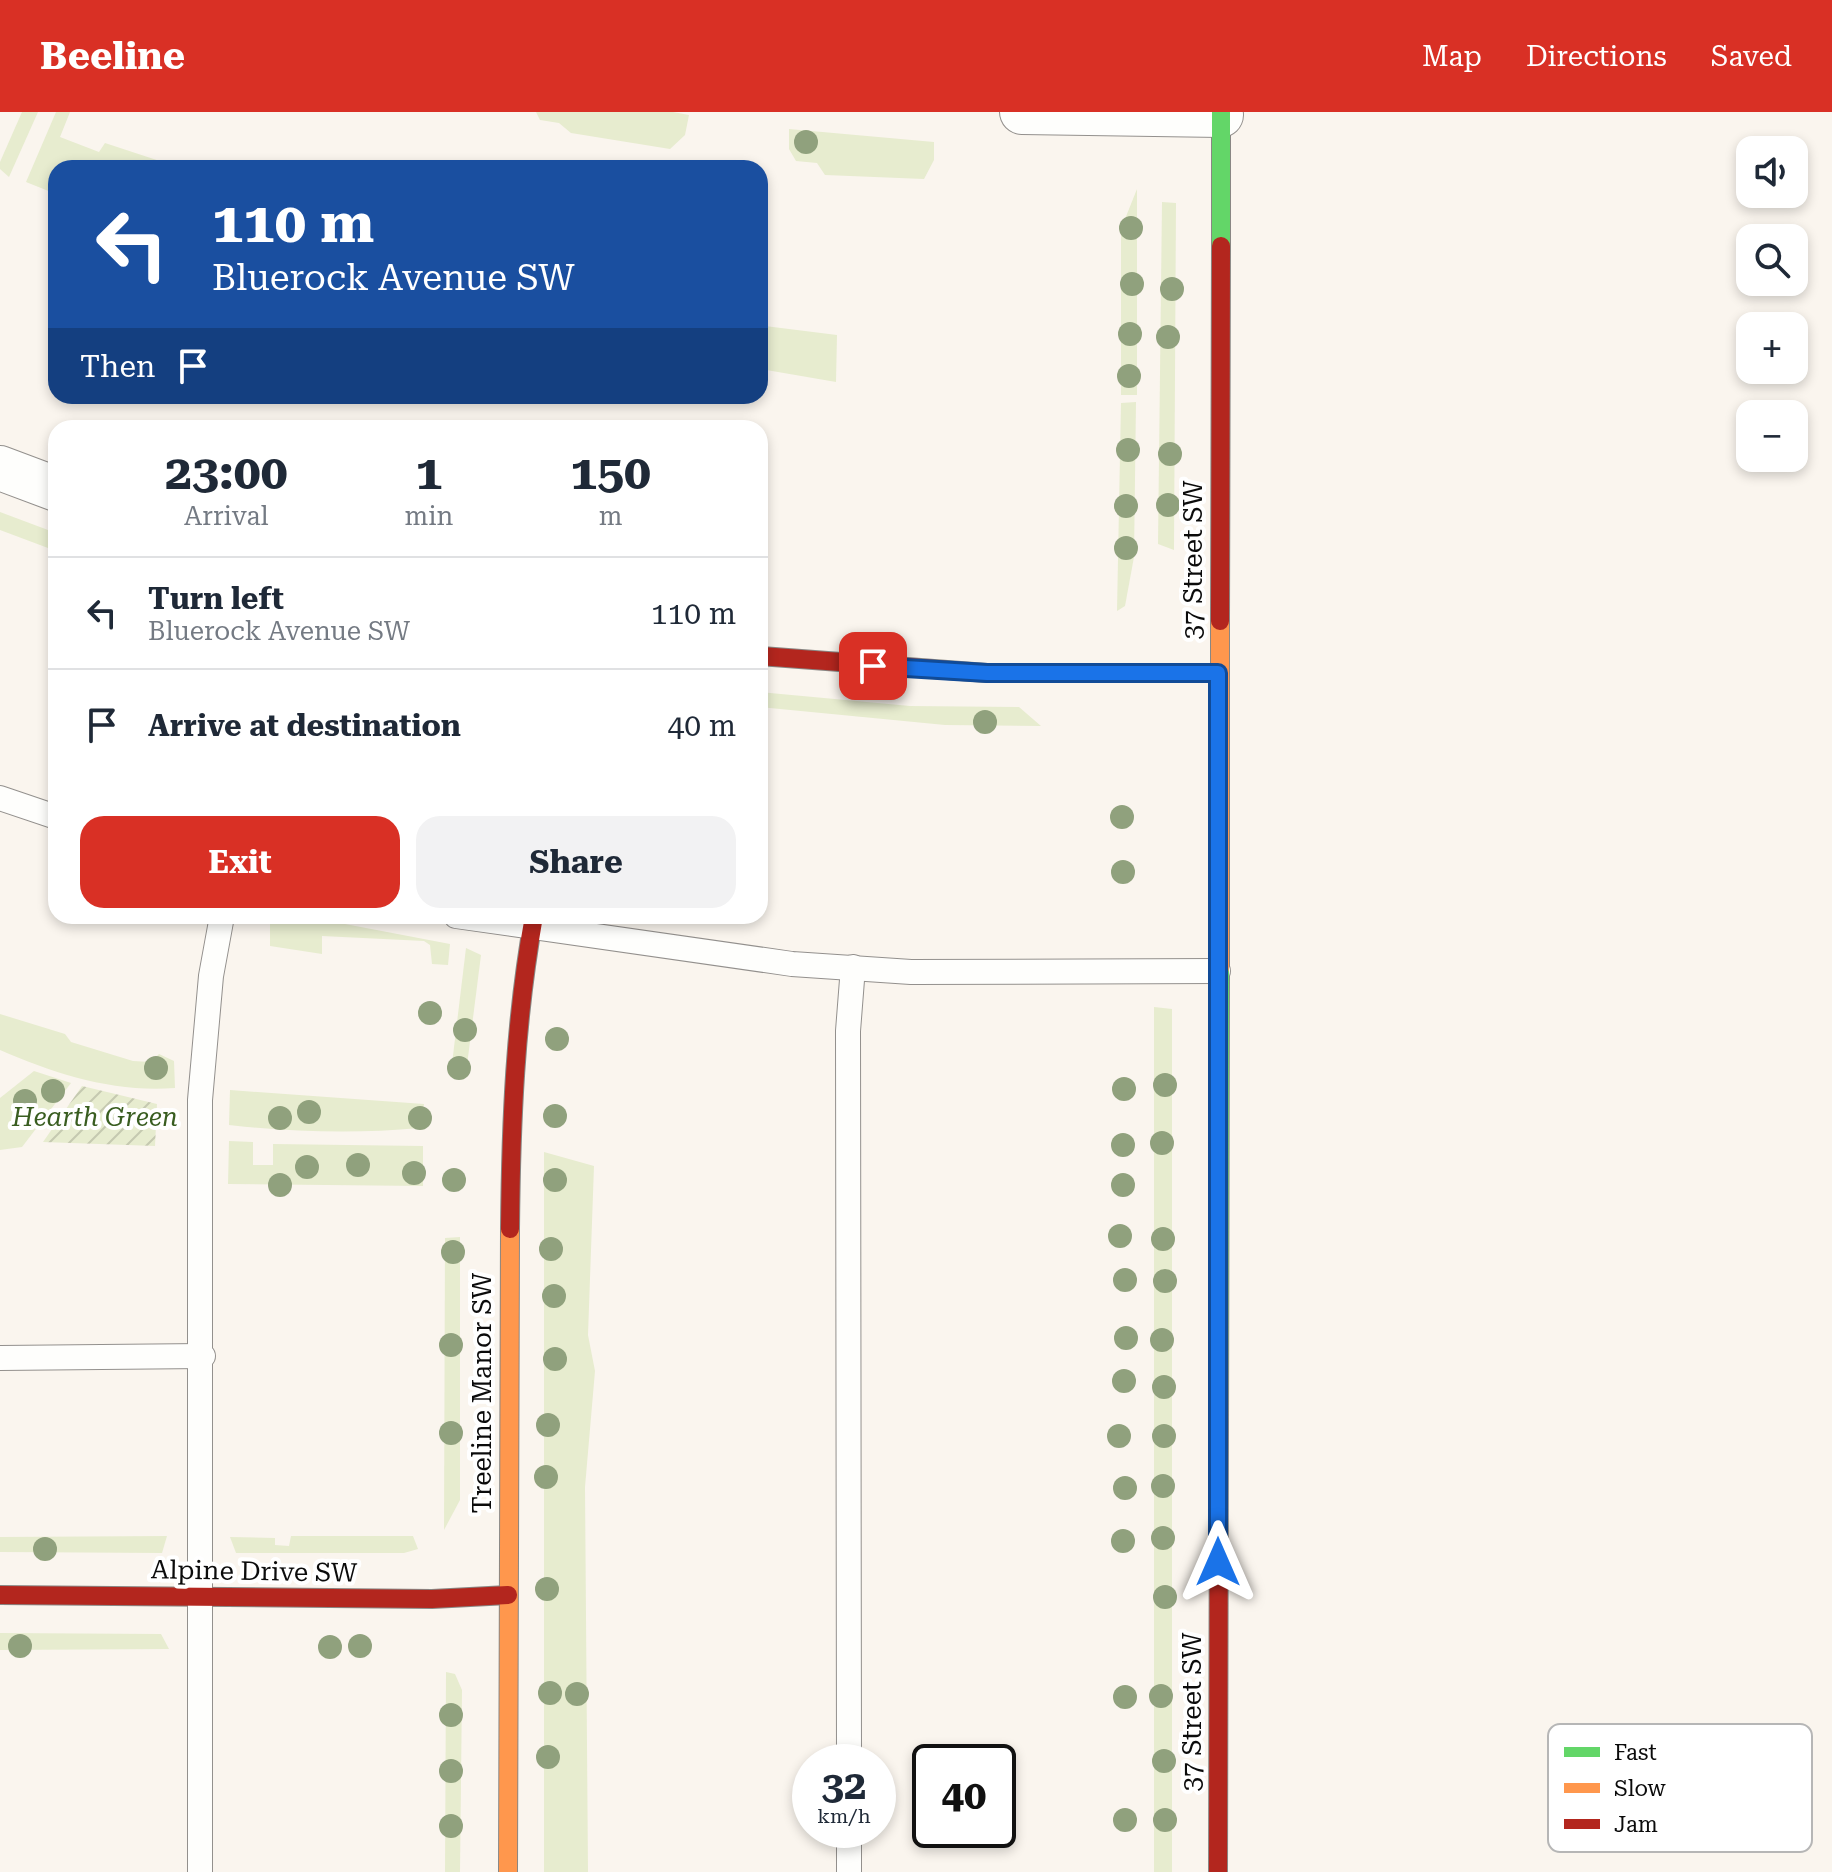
<!DOCTYPE html>
<html lang="en">
<head>
<meta charset="utf-8">
<style>
	body { margin:0; font-family:"Roboto Serif",serif; background:#f2f2f3; color:#1f2937; height:100vh; display:flex; flex-direction:column; font-size:30px; white-space:nowrap }
	* { box-sizing:border-box; margin:0 }
	p { font-size:26px; color:#747a83 }
	.icon { flex:none; width:44px; height:44px; fill:none; stroke:currentColor; stroke-width:2; stroke-linecap:round; stroke-linejoin:round }
	.map { position:relative; flex:1; overflow:hidden }
	.panel { position:absolute; left:48px; top:308px; width:720px; height:504px; display:flex; flex-direction:column; background:#fff; border-radius:24px; box-shadow:0 4px 12px #0003 }
	.panel>* { flex:none }
	.guide { position:absolute; left:48px; top:48px; width:720px; height:244px; border-radius:24px; box-shadow:0 4px 12px #0003; background:#1a4fa0; color:#fff; overflow:hidden }
	.fabs { position:absolute; left:1736px; top:24px; display:grid; gap:16px }
	.fabs a { display:grid; place-items:center; width:72px; height:72px; border-radius:16px; background:#fff; box-shadow:0 4px 12px #0003; font-size:40px }
	.speed { position:absolute; left:792px; top:1632px; display:flex; gap:16px; font-size:40px; font-weight:700; text-align:center }
	.speed>* { display:grid; place-content:center; width:104px; height:104px; border-radius:50%; background:#fff; box-shadow:0 4px 12px #0003; line-height:1 }
	.speed small { font-size:20px; font-weight:400 }
	.speed .limit { border:4px solid #111; border-radius:12px; background:#fff; color:#111 }
	.pin { position:absolute; display:grid; place-items:center; width:68px; height:68px; color:#fff; margin:-34px; border-radius:16px; box-shadow:0 4px 12px #0006 }
	.me { position:absolute; width:88px; margin:-44px; rotate:0deg; stroke-linejoin:round; filter:drop-shadow(0 0 6px #0008) }
	.turn { display:flex; align-items:center; gap:28px; height:168px; padding:0 32px; font-size:36px }
	.turn .icon { width:104px; height:104px; stroke-width:2.5 }
	.turn b { display:block; font-size:56px; line-height:68px }
	.then { display:flex; align-items:center; height:76px; padding:0 32px; background:#0003; gap:16px; font-size:30px }
	.eta { display:flex; justify-content:space-evenly; align-items:center; height:136px; text-align:center }
	.eta b { font-size:48px; font-weight:700; line-height:56px }
	.button { display:flex; gap:16px; margin-top:auto; padding:16px 32px }
	.button a { flex:1; height:92px; border-radius:24px; background:#d93025; color:#fff; font-size:32px; font-weight:700; line-height:92px; text-align:center }
	.button a+a { background:#f2f2f3; color:#1f2937 }
	ul { padding:0; list-style:none }
	li { display:flex; align-items:center; gap:24px; height:112px; padding:0 32px; border-top:2px solid #e0e1e3 }
	li div { flex:1 }
	li b { display:block; font-size:30px }
	li em { font-style:normal }
	header { display:flex; align-items:center; gap:48px; box-sizing:border-box; height:112px; padding:0 40px; background:#d93025; color:#fff }
	header strong { font-size:38px }
	nav { display:flex; gap:44px; margin-inline-start:auto; font-size:28px }
	.map>svg:first-child { display:block }
</style>
</head>
<body>
<header>
<strong>Beeline</strong>
<nav><a>Map</a><a>Directions</a><a>Saved</a></nav>
</header>
<div class="map">
<svg width="1832" height="1760" viewBox="0 0 1832 1760">
	<defs>
		<pattern id="garden-furrows" width="10" height="10" patternUnits="userSpaceOnUse" patternTransform="scale(2)"><rect width="10" height="10" fill="#e7eccf"/><path d="M-1 1l2-2M0 10L10 0M9 11l2-2" fill="none" stroke="#c5c9b0"/></pattern>
	</defs>
	<rect width="100%" height="100%" fill="#faf5ee"/>
	<g fill="#e7eccf">
		<path d="M 22,0 L 38,0 L 9,65 L 0,57 L 0,50 Z"/>
		<path d="M 56,0 L 70,0 L 60,25 L 99,40 L 105,31 L 181,56 L 56,56 L 56,82 L 26,70 Z"/>
		<path d="M 536,0 L 673,0 L 689,3 L 685,23 L 670,37 L 571,21 L 559,11 L 540,8 Z"/>
		<path d="M 789,17 L 934,30 L 934,48 L 924,67 L 825,63 L 817,51 L 796,49 L 789,37 Z"/>
		<path d="M 1137,77 L 1137,283 L 1121,283 L 1121,117 Z"/>
		<path d="M 1162,90 L 1176,91 L 1174,438 L 1158,432 Z"/>
		<path d="M 765,214 L 837,223 L 836,270 L 760,257 Z"/>
		<path d="M 1136,290 L 1134,445 L 1125,494 L 1117,499 L 1121,291 Z"/>
		<path d="M 0,400 L 56,421 L 56,439 L 0,418 Z"/>
		<path d="M 760,580 L 910,594 L 1019,595 L 1041,614 L 945,613 L 760,595 Z"/>
		<path d="M 270,804 L 303,804 L 450,832 L 448,853 L 432,852 L 430,833 L 424,829 L 322,824 L 322,842 L 270,834 Z"/>
		<path d="M 466,836 L 481,843 L 466,961 L 451,960 Z"/>
		<path d="M 1154,895 L 1172,897 L 1172,1760 L 1154,1760 Z"/>
		<path d="M 0,902 L 65,922 L 71,930 L 133,949 L 151,950 L 159,942 L 174,949 L 175,976 C 115,981 55,962 0,938 Z"/>
		<path d="M 34,959 L 71,971 L 22,1035 L 0,1038 L 0,986 Z"/>
		<path d="M 230,978 L 424,992 L 420,1016 C 355,1022 294,1020 229,1013 Z"/>
		<path d="M 229,1029 L 253,1030 L 253,1053 L 273,1053 L 273,1032 L 423,1034 L 423,1074 L 228,1072 Z"/>
		<path d="M 544,1040 L 594,1054 L 588,1223 L 595,1259 L 585,1375 L 588,1760 L 544,1760 Z"/>
		<path d="M 460,1125 L 460,1388 L 444,1418 L 445,1126 Z"/>
		<path d="M 167,1424 L 162,1441 L 0,1440 L 0,1425 Z"/>
		<path d="M 291,1424 L 413,1424 L 418,1437 L 404,1441 L 236,1441 L 230,1425 L 275,1426 L 275,1433 L 289,1434 Z"/>
		<path d="M 0,1521 L 161,1522 L 169,1537 L 0,1538 Z"/>
		<path d="M 446,1560 L 455,1562 L 462,1578 L 460,1760 L 445,1760 Z"/>
	</g>
	<path fill="url(#garden-furrows)" d="M 82,974 L 157,992 L 155,1034 L 43,1030 Z"/>
	<g fill="none" stroke-linecap="round" stroke-linejoin="round">
		<g stroke="#93908d" stroke-width="26">
			<g id="lane">
				<path d="M 0,686 L 56,705"/>
				<path d="M 456,804 L 792,852 L 911,860 L 1218,859"/>
				<path d="M 0,1246 L 203,1244"/>
				<path d="M 849,1650 L 848,919 L 853,855"/>
				<path d="M 849,1718 L 849,1760"/>
				<path d="M 200,1760 L 200,988 L 211,864 L 222,804"/>
			</g>
		</g>
		<g stroke="#93908d" stroke-width="46">
			<g id="street">
				<path d="M 1022,0 L 1221,3"/>
				<path d="M 0,356 L 56,377"/>
			</g>
		</g>
		<g stroke="#898784" stroke-width="20">
			<g id="fast">
				<path d="M 1221,134 L 1221,0"/>
				<path d="M 1219,1316 L 1220,856"/>
			</g>
		</g>
		<g stroke="#898784" stroke-width="20">
			<g id="slow">
				<path d="M 1220,856 L 1220,509"/>
				<path d="M 508,1760 L 510,1117"/>
			</g>
		</g>
		<g stroke="#898784" stroke-width="20">
			<g id="jam">
				<path d="M 1220,509 L 1221,134"/>
				<path d="M 760,544 L 987,561 L 1218,561"/>
				<path d="M 510,1117 C 511,1010 515,909 534,804"/>
				<path d="M 0,1483 L 432,1487 L 508,1483"/>
				<path d="M 1218,1760 L 1219,1316"/>
			</g>
		</g>
		<use href="#lane" stroke="#fefefc" stroke-width="24"/>
		<use href="#street" stroke="#fefefc" stroke-width="44"/>
		<use href="#fast" stroke="#63d668" stroke-width="18"/>
		<use href="#slow" stroke="#ff974d" stroke-width="18"/>
		<use href="#jam" stroke="#b3261e" stroke-width="18"/>
	</g>
	<g fill="#90a17d">
		<circle cx="806" cy="30" r="12"/>
		<circle cx="1131" cy="116" r="12"/>
		<circle cx="1132" cy="172" r="12"/>
		<circle cx="1172" cy="177" r="12"/>
		<circle cx="1130" cy="222" r="12"/>
		<circle cx="1168" cy="225" r="12"/>
		<circle cx="1129" cy="264" r="12"/>
		<circle cx="1128" cy="338" r="12"/>
		<circle cx="1170" cy="342" r="12"/>
		<circle cx="1168" cy="393" r="12"/>
		<circle cx="1126" cy="394" r="12"/>
		<circle cx="1126" cy="436" r="12"/>
		<circle cx="985" cy="610" r="12"/>
		<circle cx="1122" cy="705" r="12"/>
		<circle cx="1123" cy="760" r="12"/>
		<circle cx="430" cy="901" r="12"/>
		<circle cx="465" cy="918" r="12"/>
		<circle cx="557" cy="927" r="12"/>
		<circle cx="156" cy="956" r="12"/>
		<circle cx="459" cy="956" r="12"/>
		<circle cx="1165" cy="973" r="12"/>
		<circle cx="1124" cy="977" r="12"/>
		<circle cx="53" cy="979" r="12"/>
		<circle cx="25" cy="989" r="12"/>
		<circle cx="309" cy="1000" r="12"/>
		<circle cx="555" cy="1004" r="12"/>
		<circle cx="280" cy="1006" r="12"/>
		<circle cx="420" cy="1006" r="12"/>
		<circle cx="1162" cy="1031" r="12"/>
		<circle cx="1123" cy="1033" r="12"/>
		<circle cx="358" cy="1053" r="12"/>
		<circle cx="307" cy="1055" r="12"/>
		<circle cx="414" cy="1061" r="12"/>
		<circle cx="454" cy="1068" r="12"/>
		<circle cx="555" cy="1068" r="12"/>
		<circle cx="280" cy="1073" r="12"/>
		<circle cx="1123" cy="1073" r="12"/>
		<circle cx="1120" cy="1124" r="12"/>
		<circle cx="1163" cy="1127" r="12"/>
		<circle cx="551" cy="1137" r="12"/>
		<circle cx="453" cy="1140" r="12"/>
		<circle cx="1125" cy="1168" r="12"/>
		<circle cx="1165" cy="1169" r="12"/>
		<circle cx="554" cy="1184" r="12"/>
		<circle cx="1126" cy="1226" r="12"/>
		<circle cx="1162" cy="1228" r="12"/>
		<circle cx="451" cy="1233" r="12"/>
		<circle cx="555" cy="1247" r="12"/>
		<circle cx="1124" cy="1269" r="12"/>
		<circle cx="1164" cy="1275" r="12"/>
		<circle cx="548" cy="1313" r="12"/>
		<circle cx="451" cy="1321" r="12"/>
		<circle cx="1119" cy="1324" r="12"/>
		<circle cx="1164" cy="1324" r="12"/>
		<circle cx="546" cy="1365" r="12"/>
		<circle cx="1163" cy="1374" r="12"/>
		<circle cx="1125" cy="1376" r="12"/>
		<circle cx="1163" cy="1426" r="12"/>
		<circle cx="1123" cy="1429" r="12"/>
		<circle cx="45" cy="1437" r="12"/>
		<circle cx="547" cy="1477" r="12"/>
		<circle cx="1165" cy="1485" r="12"/>
		<circle cx="20" cy="1534" r="12"/>
		<circle cx="360" cy="1534" r="12"/>
		<circle cx="330" cy="1535" r="12"/>
		<circle cx="550" cy="1581" r="12"/>
		<circle cx="577" cy="1582" r="12"/>
		<circle cx="1161" cy="1584" r="12"/>
		<circle cx="1125" cy="1585" r="12"/>
		<circle cx="451" cy="1603" r="12"/>
		<circle cx="548" cy="1645" r="12"/>
		<circle cx="1164" cy="1649" r="12"/>
		<circle cx="451" cy="1659" r="12"/>
		<circle cx="1125" cy="1708" r="12"/>
		<circle cx="1165" cy="1708" r="12"/>
		<circle cx="451" cy="1714" r="12"/>
	</g>
	<g fill="none" stroke-linecap="round" stroke-linejoin="round">
		<g stroke="#114b97" stroke-width="20">
			<path id="route" d="M 873,554 L 987,561 L 1218,561 L 1218,1450"/>
		</g>
		<use href="#route" stroke="#1a73e8" stroke-width="14"/>
	</g>
	<g text-anchor="middle" dominant-baseline="central" stroke-width="8" stroke-linejoin="round" paint-order="stroke">
		<g font-size="26" fill="#0b0b0b" stroke="#fff">
			<text transform="translate(1193 448) rotate(-90)">37 Street SW</text>
			<text transform="translate(482 1281) rotate(-90)">Treeline Manor SW</text>
			<text transform="translate(254 1459) rotate(1)">Alpine Drive SW</text>
			<text transform="translate(1192 1600) rotate(-90)">37 Street SW</text>
		</g>
		<g font-size="26" font-style="italic" fill="#395d20" stroke="#fff">
			<text x="95" y="1005">Hearth Green</text>
		</g>
	</g>
	<rect x="1548" y="1612" width="264" height="128" rx="12" fill="#fff" stroke="#b6b6b6" stroke-width="2"/>
	<rect x="1564" y="1635" width="36" height="10" fill="#63d668"/>
	<rect x="1564" y="1671" width="36" height="10" fill="#ff974d"/>
	<rect x="1564" y="1707" width="36" height="10" fill="#b3261e"/>
	<g font-size="22" fill="#0b0b0b">
		<text x="1614" y="1648">Fast</text>
		<text x="1614" y="1684">Slow</text>
		<text x="1614" y="1720">Jam</text>
	</g>
</svg>
<div class="fabs">
<a><svg class="icon" aria-label="sound" viewBox="0 0 24 24"><path d="M4 9h4l5-4v14l-5-4H4zM17 9q2 3 0 6"/></svg></a>
<a><svg class="icon" aria-label="search" viewBox="0 0 24 24"><circle cx="10" cy="10" r="6"/><path d="M15 15l6 6"/></svg></a>
<a>+</a>
<a>−</a>
</div>
<div class="speed"><div>32<small>km/h</small></div><div class="limit">40</div></div>
<div class="pin" style="left:873px;top:554px;background:#d93025"><svg class="icon" aria-label="arrive" viewBox="0 0 24 24"><path d="M6 21V4h12l-3 4 3 4H6"/></svg></div>
<svg class="me" style="left:1218px;top:1450px" viewBox="-20 -20 40 40"><path d="M0-17L14 15 0 8-14 15z" fill="#1a73e8" stroke="#fff" stroke-width="4"/></svg>
<div class="guide">
<div class="turn"><svg class="icon" aria-label="left" viewBox="0 0 24 24"><path d="M17 20v-9H6M10 6l-5 5 5 5"/></svg><div><b>110 m</b>Bluerock Avenue SW</div></div>
<div class="then">Then<svg class="icon" aria-label="arrive" viewBox="0 0 24 24"><path d="M6 21V4h12l-3 4 3 4H6"/></svg></div>
</div>
<section class="panel">
<div class="eta">
<div><b>23:00</b><p>Arrival</p></div>
<div><b>1</b><p>min</p></div>
<div><b>150</b><p>m</p></div>
</div>
<ul>
<li><svg class="icon" aria-label="left" viewBox="0 0 24 24"><path d="M17 20v-9H6M10 6l-5 5 5 5"/></svg><div><b>Turn left</b><p>Bluerock Avenue SW</p></div><em>110 m</em></li>
<li><svg class="icon" aria-label="arrive" viewBox="0 0 24 24"><path d="M6 21V4h12l-3 4 3 4H6"/></svg><div><b>Arrive at destination</b></div><em>40 m</em></li>
</ul>
<div class="button"><a>Exit</a><a>Share</a></div>
</section>
</div>
</body>
</html>
